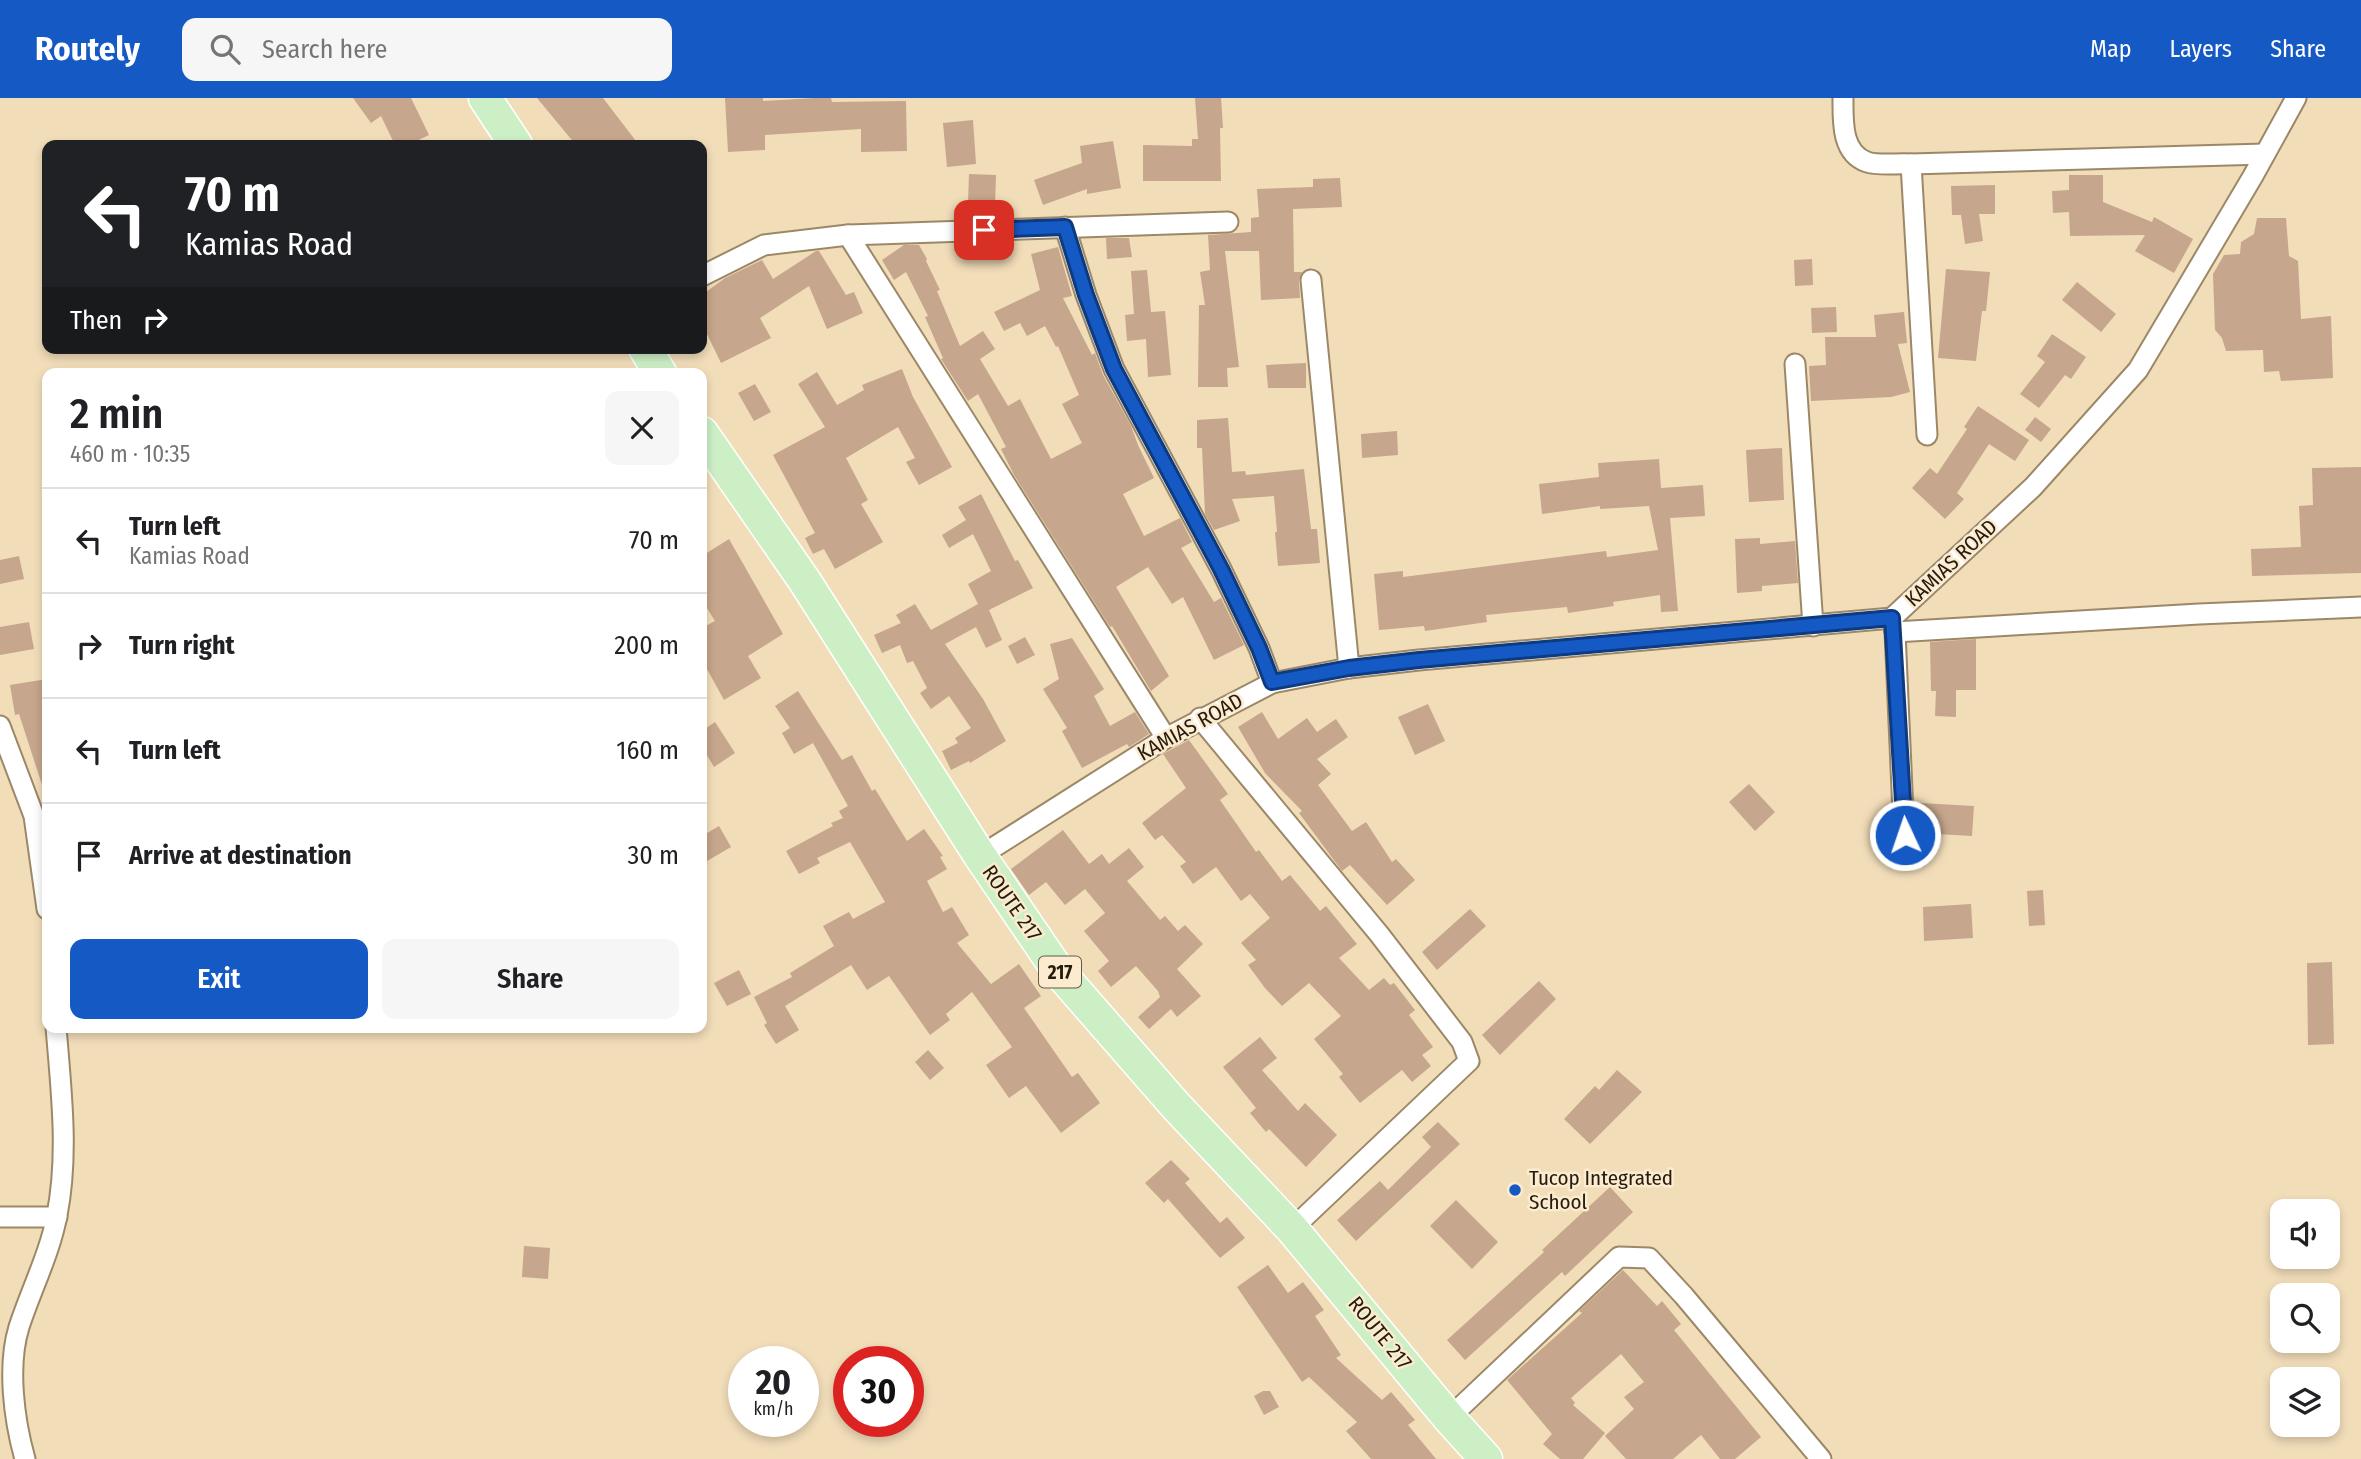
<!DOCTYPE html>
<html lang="en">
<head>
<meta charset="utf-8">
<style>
	body { margin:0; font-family:"Fira Sans Condensed",sans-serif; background:#f6f6f6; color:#202124; height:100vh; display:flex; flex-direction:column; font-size:26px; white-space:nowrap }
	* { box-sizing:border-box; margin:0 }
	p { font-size:23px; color:#757577 }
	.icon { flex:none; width:38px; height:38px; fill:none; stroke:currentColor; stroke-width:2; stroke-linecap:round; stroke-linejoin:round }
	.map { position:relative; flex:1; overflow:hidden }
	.sheet { position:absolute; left:42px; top:270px; width:665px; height:665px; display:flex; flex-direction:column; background:#fff; border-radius:14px; box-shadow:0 4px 10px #0003 }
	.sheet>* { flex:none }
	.top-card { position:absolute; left:42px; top:42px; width:665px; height:214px; border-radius:14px; box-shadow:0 4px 10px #0003; background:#202124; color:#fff; overflow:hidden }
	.buttons { position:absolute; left:2270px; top:1101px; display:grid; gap:14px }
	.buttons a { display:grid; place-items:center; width:70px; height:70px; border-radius:14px; background:#fff; box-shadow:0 4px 10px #0003; font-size:35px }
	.speed { position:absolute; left:728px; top:1248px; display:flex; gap:14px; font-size:35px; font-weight:700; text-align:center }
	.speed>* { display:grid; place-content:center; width:91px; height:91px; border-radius:50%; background:#fff; box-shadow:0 4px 10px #0003; line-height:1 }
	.speed small { font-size:18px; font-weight:400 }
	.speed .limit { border:10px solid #d22; background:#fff; color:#111 }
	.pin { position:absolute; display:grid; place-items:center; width:60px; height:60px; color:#fff; margin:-30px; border-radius:14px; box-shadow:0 4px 10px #0006 }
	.me { position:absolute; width:77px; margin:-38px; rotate:357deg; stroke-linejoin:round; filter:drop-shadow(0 0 5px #0008) }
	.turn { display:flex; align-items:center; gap:24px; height:147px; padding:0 28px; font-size:32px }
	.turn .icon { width:91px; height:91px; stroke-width:2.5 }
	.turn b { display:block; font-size:49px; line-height:60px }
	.then { display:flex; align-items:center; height:66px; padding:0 28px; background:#0003; gap:14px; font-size:26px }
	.round { display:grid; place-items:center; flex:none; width:74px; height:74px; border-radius:14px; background:#f6f6f6 }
	.head { display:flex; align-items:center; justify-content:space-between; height:119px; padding:0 28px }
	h1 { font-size:42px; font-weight:600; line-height:52px }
	.action { display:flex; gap:14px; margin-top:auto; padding:14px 28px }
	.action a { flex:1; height:80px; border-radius:14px; background:#1559c4; color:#fff; font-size:28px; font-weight:600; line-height:80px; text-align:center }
	.action a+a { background:#f6f6f6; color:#202124 }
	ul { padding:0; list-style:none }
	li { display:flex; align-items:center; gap:21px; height:105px; padding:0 28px; border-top:2px solid #e0e0e0 }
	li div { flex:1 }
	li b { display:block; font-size:26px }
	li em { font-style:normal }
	header { display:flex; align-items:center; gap:42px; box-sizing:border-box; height:98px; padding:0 35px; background:#1559c4; color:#fff }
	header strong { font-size:33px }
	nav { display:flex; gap:38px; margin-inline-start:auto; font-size:24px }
	.search { width:490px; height:63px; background:#f6f6f6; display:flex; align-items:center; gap:18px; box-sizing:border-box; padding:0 24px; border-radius:14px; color:#757577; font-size:26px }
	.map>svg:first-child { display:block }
</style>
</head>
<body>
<header>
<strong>Routely</strong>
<div class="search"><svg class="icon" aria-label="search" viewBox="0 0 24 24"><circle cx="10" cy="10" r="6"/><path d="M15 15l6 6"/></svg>Search here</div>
<nav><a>Map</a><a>Layers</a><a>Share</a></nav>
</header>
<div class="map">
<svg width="2361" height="1361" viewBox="0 0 2361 1361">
	<rect width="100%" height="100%" fill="#f2ddb9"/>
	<g fill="#c6a68c">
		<path d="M 353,0 L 411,0 L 429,37 L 408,47 L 395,47 L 381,18 L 371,25 Z"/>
		<path d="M 537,0 L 603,0 L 639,47 L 576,47 Z"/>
		<path d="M 725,0 L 763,0 L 763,3 L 816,0 L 831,0 L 832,4 L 906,3 L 907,53 L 861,54 L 861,31 L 765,37 L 765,52 L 728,54 Z"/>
		<path d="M 1195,0 L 1221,0 L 1223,30 L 1220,30 L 1221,83 L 1143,83 L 1143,47 L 1192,48 L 1192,41 L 1198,41 Z"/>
		<path d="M 973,22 L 976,66 L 947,69 L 943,25 Z"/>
		<path d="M 1113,43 L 1121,90 L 1087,96 L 1087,91 L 1043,107 L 1034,82 L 1082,65 L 1080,48 Z"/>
		<path d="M 969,76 L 996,77 L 995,108 L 968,106 Z"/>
		<path d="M 2069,77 L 2103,77 L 2103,104 L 2152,124 L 2154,119 L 2193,141 L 2174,175 L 2135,153 L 2145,137 L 2070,138 L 2069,114 L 2053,115 L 2052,93 L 2069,92 Z"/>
		<path d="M 1340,80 L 1342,109 L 1293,111 L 1294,174 L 1302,174 L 1299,183 L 1300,200 L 1261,202 L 1259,153 L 1225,153 L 1239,269 L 1227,270 L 1228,289 L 1198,289 L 1199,207 L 1205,207 L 1200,174 L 1210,172 L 1208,137 L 1251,134 L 1251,120 L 1259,119 L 1257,91 L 1313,89 L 1313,81 Z"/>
		<path d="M 1995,87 L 1995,116 L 1979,116 L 1983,143 L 1965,146 L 1961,117 L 1952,117 L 1951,88 Z"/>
		<path d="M 2257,120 L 2286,120 L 2289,158 L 2298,163 L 2301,221 L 2331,218 L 2333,280 L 2281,283 L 2279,273 L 2264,274 L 2263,252 L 2226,253 L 2222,240 L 2215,232 L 2213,176 L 2224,157 L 2240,156 L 2241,144 L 2254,136 Z"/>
		<path d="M 1106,140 L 1129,140 L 1132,159 L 1107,161 Z"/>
		<path d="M 904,147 L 919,147 L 927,161 L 926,163 L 940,192 L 937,193 L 960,248 L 983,233 L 995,251 L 980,261 L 1008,308 L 1020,301 L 1051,361 L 1082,345 L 1062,306 L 1079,297 L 1058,248 L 1056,249 L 1045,228 L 1027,238 L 1020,225 L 1004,233 L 994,214 L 1040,192 L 1031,156 L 1058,149 L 1072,198 L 1063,200 L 1092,257 L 1095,255 L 1103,277 L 1131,328 L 1138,347 L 1154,380 L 1123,396 L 1144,438 L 1180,420 L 1192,444 L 1181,450 L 1214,504 L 1221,500 L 1244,547 L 1214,562 L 1183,499 L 1172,506 L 1148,469 L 1116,489 L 1169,578 L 1151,593 L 1112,528 L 1110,529 L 1014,377 L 1001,351 L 1006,349 L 978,296 L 968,303 L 941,261 L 943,260 L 925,219 L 928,218 L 906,174 L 894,182 L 882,162 Z"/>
		<path d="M 816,153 L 819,153 L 846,197 L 854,194 L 863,215 L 827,231 L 809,188 L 760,220 L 771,240 L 721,265 L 707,236 L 702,239 L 702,197 L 725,180 L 762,162 L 773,181 Z"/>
		<path d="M 1812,161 L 1813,187 L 1795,188 L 1794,162 Z"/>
		<path d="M 1946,171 L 1990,174 L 1986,213 L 1982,213 L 1976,263 L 1938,260 Z"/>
		<path d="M 1147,172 L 1151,214 L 1165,213 L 1171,277 L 1148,279 L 1146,241 L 1127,243 L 1125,217 L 1134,216 L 1131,173 Z"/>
		<path d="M 2077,184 L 2116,216 L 2101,234 L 2062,202 Z"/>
		<path d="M 1836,209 L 1837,234 L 1812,235 L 1811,210 Z"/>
		<path d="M 1904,214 L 1907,245 L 1898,246 L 1910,294 L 1891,299 L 1811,303 L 1809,268 L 1826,267 L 1825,239 L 1876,239 L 1874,217 Z"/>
		<path d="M 2052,236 L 2086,259 L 2071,281 L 2065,277 L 2039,310 L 2020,296 L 2045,264 L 2037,258 Z"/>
		<path d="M 1306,265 L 1306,290 L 1268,290 L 1266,267 Z"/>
		<path d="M 902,271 L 913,299 L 952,369 L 919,387 L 906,364 L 915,360 L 898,329 L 846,360 L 868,402 L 861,406 L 883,444 L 835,471 L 824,451 L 813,456 L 805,440 L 815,435 L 773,357 L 825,329 L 798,286 L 817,274 L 837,307 L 864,292 L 862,287 Z"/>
		<path d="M 755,286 L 771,314 L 754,323 L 738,295 Z"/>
		<path d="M 1978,308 L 2029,342 L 2015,363 L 1989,346 L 1957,395 L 1964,401 L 1945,421 L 1912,390 L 1930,370 L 1937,376 L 1967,331 L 1964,329 Z"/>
		<path d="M 2035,319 L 2051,331 L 2041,344 L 2025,332 Z"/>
		<path d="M 1228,320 L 1232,374 L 1245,373 L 1246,377 L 1304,371 L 1311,431 L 1317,431 L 1320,465 L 1278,468 L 1275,434 L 1277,434 L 1274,398 L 1232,401 L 1240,423 L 1214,432 L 1205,416 L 1202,350 L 1197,350 L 1197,322 Z"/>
		<path d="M 1397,333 L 1398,357 L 1362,360 L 1361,336 Z"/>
		<path d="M 1782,350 L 1784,402 L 1749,404 L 1746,352 Z"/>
		<path d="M 1659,361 L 1661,390 L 1703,387 L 1705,418 L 1670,420 L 1678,513 L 1661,514 L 1660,497 L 1613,504 L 1614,508 L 1568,515 L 1567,509 L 1486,517 L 1487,524 L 1425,533 L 1424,528 L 1379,532 L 1374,476 L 1403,473 L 1403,479 L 1606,453 L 1607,459 L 1658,452 L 1649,408 L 1600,411 L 1600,408 L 1542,416 L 1539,386 L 1599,379 L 1598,365 Z"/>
		<path d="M 2361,369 L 2361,475 L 2252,478 L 2251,451 L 2301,449 L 2299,408 L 2313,407 L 2312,370 Z"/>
		<path d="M 981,396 L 1015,463 L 1018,462 L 1033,490 L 989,512 L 1002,542 L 986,550 L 976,529 L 945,546 L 983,601 L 1006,643 L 970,665 L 969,663 L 951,672 L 942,653 L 958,645 L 955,640 L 971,630 L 949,598 L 931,611 L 920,595 L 927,590 L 913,563 L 907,565 L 900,547 L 882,555 L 874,537 L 901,525 L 896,517 L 915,506 L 931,532 L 978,506 L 968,486 L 991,473 L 973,436 L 949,450 L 942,437 L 966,422 L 958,409 Z"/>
		<path d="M 1760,440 L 1760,446 L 1795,443 L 1798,485 L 1762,488 L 1762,493 L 1737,495 L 1735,441 Z"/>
		<path d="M 729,441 L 783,536 L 748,558 L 761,580 L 724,602 L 702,562 L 702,530 L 715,523 L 702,502 L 702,458 Z"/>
		<path d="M 19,458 L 24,481 L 0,486 L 0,462 Z"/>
		<path d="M 29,524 L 34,551 L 0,557 L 0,529 Z"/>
		<path d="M 1025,539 L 1035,557 L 1017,566 L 1008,548 Z"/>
		<path d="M 1072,540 L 1104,591 L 1094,598 L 1110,628 L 1135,614 L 1149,636 L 1129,649 L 1127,646 L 1082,670 L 1062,633 L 1067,630 L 1043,591 L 1059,581 L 1050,546 Z"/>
		<path d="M 1976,541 L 1976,592 L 1956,592 L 1956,619 L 1935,618 L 1936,593 L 1931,593 L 1930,544 Z"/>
		<path d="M 47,581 L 47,693 L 44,693 L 19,616 L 15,617 L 10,587 Z"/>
		<path d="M 798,593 L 842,662 L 852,657 L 872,693 L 875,691 L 907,743 L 924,731 L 943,758 L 940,759 L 947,771 L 927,783 L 943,814 L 952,809 L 969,837 L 957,845 L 991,886 L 1019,866 L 1041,898 L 1024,910 L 1072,979 L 1078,975 L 1100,1005 L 1061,1035 L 1026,988 L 1009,1000 L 986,967 L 1012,949 L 972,894 L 946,916 L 950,922 L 930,937 L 889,878 L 867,892 L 851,867 L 785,908 L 799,932 L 776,946 L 764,927 L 767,925 L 754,899 L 792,879 L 790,875 L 834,848 L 823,828 L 849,814 L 853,821 L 885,804 L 850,744 L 817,760 L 820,765 L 799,776 L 786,753 L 833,728 L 831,725 L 843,720 L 839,713 L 848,708 L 813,645 L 794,656 L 782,635 L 790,630 L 775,608 Z"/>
		<path d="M 1428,606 L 1445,643 L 1415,657 L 1398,619 Z"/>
		<path d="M 1262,614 L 1278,641 L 1307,620 L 1317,634 L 1336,621 L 1348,639 L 1317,661 L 1331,676 L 1318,687 L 1352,733 L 1366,724 L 1392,764 L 1396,761 L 1415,782 L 1387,807 L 1350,767 L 1342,773 L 1299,715 L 1302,713 L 1265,675 L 1238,629 Z"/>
		<path d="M 715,624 L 735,655 L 714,669 L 702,649 L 702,633 Z"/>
		<path d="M 1189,642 L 1228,696 L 1220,702 L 1256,754 L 1259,752 L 1282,783 L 1290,777 L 1320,813 L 1326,808 L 1357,846 L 1339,860 L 1369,892 L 1384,880 L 1390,887 L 1394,885 L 1415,912 L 1409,917 L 1433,949 L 1422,957 L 1431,968 L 1412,984 L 1402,972 L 1360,1005 L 1339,979 L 1343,976 L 1314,941 L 1341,918 L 1309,885 L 1282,908 L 1265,890 L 1248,867 L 1256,862 L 1241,845 L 1270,820 L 1250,796 L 1241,803 L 1216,769 L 1193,786 L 1180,768 L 1186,764 L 1162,737 L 1155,742 L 1142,725 L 1186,690 L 1163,656 Z"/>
		<path d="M 1749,686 L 1775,714 L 1755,733 L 1729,704 Z"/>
		<path d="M 1920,705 L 1974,708 L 1972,738 L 1919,735 Z"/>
		<path d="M 719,728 L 731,749 L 702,766 L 702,738 Z"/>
		<path d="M 1063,732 L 1089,766 L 1102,756 L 1109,766 L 1129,750 L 1144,769 L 1127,783 L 1160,822 L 1165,818 L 1178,833 L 1185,827 L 1203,846 L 1177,871 L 1201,898 L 1177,919 L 1171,911 L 1149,931 L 1138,919 L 1160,899 L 1158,893 L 1136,868 L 1111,889 L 1098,873 L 1109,863 L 1084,833 L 1105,815 L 1085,791 L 1065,807 L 1046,784 L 1029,797 L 1011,771 Z"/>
		<path d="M 2043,792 L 2045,827 L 2029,828 L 2027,793 Z"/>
		<path d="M 1971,806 L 1973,840 L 1924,843 L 1923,809 Z"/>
		<path d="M 1470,811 L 1486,828 L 1437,872 L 1422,854 Z"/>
		<path d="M 2332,864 L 2334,946 L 2308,947 L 2307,865 Z"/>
		<path d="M 739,872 L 751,896 L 727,908 L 714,885 Z"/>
		<path d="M 1539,883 L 1556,901 L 1500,957 L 1482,937 Z"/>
		<path d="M 1260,939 L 1277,960 L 1262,972 L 1298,1013 L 1305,1005 L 1337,1037 L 1306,1069 L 1269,1031 L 1266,1034 L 1250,1015 L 1256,1010 L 1223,969 Z"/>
		<path d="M 928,952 L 944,970 L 930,982 L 915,964 Z"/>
		<path d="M 1617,972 L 1642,994 L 1590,1046 L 1564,1021 L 1595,988 L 1599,992 Z"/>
		<path d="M 1438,1024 L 1460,1046 L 1356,1143 L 1337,1122 L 1380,1083 L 1388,1092 L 1431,1049 L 1422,1039 Z"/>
		<path d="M 1171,1062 L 1190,1081 L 1185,1085 L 1220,1125 L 1227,1119 L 1245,1140 L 1220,1160 L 1168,1101 L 1164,1105 L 1145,1085 Z"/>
		<path d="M 1610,1089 L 1633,1114 L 1565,1178 L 1562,1174 L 1465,1262 L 1447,1242 L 1544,1154 L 1542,1152 Z"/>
		<path d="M 1456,1102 L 1498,1144 L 1472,1171 L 1430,1128 Z"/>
		<path d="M 524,1148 L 550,1150 L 548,1181 L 522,1179 Z"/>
		<path d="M 1268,1167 L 1288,1195 L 1303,1184 L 1324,1212 L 1315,1218 L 1341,1257 L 1336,1260 L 1382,1302 L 1391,1294 L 1415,1322 L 1408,1327 L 1436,1361 L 1371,1361 L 1346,1333 L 1357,1324 L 1309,1279 L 1302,1284 L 1237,1189 Z"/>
		<path d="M 1623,1172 L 1657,1208 L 1662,1203 L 1681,1226 L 1674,1232 L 1761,1339 L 1735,1361 L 1720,1361 L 1701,1337 L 1673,1361 L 1626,1361 L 1605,1338 L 1634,1311 L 1624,1299 L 1644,1284 L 1621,1256 L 1571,1300 L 1575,1305 L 1573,1307 L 1605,1335 L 1583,1361 L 1560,1361 L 1543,1346 L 1552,1336 L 1507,1282 L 1582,1215 L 1579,1213 Z"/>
		<path d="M 1263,1293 L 1270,1293 L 1279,1309 L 1264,1317 L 1254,1298 Z"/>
	</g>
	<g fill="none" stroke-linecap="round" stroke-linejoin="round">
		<g stroke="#9c8867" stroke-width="23">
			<g id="street">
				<path d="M 1843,0 C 1843,22 1841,55 1867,64 C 1879,68 1898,65 1911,66 L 2265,56"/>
				<path d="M 1911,66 L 1927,337"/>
				<path d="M 1065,129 L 1086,197 L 1114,271 L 1221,471 L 1259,550 L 1272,585"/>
				<path d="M 848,137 L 1166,640"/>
				<path d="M 702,178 L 764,147 L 848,137 L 1228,124"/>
				<path d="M 1311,182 L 1349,570"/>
				<path d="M 1795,266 L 1813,528"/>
				<path d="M 1892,520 L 1895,534 L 2199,516 L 2361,509"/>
				<path d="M 1895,534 L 1904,737"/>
				<path d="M 1200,620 L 1379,836 L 1462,944 L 1469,963 L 1292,1131"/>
				<path d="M 0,628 L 34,718 L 47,811"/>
				<path d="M 980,758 L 1166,640 L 1272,585 L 1349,570 L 1419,562 L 1892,520 L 2033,389 L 2138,272 L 2253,78 L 2296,0"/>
				<path d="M 0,1119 L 57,1119"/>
				<path d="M 1449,1320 L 1619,1159 L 1649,1160 L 1684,1198 L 1821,1361"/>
				<path d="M 25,1361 C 14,1322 7,1268 19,1229 C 31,1192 50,1155 57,1117 C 69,1056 61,991 56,929"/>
			</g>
		</g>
		<g stroke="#fff" stroke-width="35">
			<g id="primary">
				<path d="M 485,0 L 516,47"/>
				<path d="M 645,250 L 660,275"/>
				<path d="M 702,335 L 804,482 L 980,758 L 1059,874 L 1176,1008 L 1292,1131 L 1449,1320 L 1486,1361"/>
			</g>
		</g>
		<use href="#street" stroke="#fff" stroke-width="19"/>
		<use href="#primary" stroke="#cdefc6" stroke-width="32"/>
	</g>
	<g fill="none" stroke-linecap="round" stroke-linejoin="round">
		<g stroke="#0e3a7f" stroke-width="18">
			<path id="route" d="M 984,132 L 1065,129 L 1086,197 L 1114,271 L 1221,471 L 1259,550 L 1272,584 L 1349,570 L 1419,562 L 1892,520 L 1905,737"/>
		</g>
		<use href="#route" stroke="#1559c4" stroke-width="12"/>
	</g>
	<circle fill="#1559c4" stroke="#fcebce" stroke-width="2.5" cx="1515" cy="1092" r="7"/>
	<g text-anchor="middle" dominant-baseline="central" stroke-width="5" stroke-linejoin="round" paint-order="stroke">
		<rect fill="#fcebce" stroke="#655a48" stroke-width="2" x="1039" y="858.5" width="42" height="31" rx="5"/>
		<g font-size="19" font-weight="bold" fill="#241c0f">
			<text x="1060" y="874">217</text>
		</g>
		<g font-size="21" fill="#241c0f" stroke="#fcebce">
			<text transform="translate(1951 465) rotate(-43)">KAMIAS ROAD</text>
			<text transform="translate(1190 629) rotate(-29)">KAMIAS ROAD</text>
			<text transform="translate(1012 805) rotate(55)">ROUTE 217</text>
			<text transform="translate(1380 1235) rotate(51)">ROUTE 217</text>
		</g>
		<g font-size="21" fill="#241c0f" stroke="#fcebce" text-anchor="start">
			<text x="1529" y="1080">Tucop Integrated<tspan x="1529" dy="24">School</tspan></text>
		</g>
	</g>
</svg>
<div class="buttons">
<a><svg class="icon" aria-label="sound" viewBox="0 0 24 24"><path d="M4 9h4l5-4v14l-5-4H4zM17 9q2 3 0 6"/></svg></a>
<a><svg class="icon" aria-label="search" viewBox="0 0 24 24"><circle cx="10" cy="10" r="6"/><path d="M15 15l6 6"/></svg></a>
<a><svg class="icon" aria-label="layers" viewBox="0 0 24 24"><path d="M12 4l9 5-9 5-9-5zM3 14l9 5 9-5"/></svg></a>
</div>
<div class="speed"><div>20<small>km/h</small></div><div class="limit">30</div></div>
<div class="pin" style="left:984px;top:132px;background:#d93025"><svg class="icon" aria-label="arrive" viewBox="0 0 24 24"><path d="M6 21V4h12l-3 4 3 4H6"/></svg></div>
<svg class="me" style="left:1905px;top:737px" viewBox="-20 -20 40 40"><circle r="17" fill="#1559c4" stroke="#fff" stroke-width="3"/><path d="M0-11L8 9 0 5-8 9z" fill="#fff"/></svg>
<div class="top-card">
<div class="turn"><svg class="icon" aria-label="left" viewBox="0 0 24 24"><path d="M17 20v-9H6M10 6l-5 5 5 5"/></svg><div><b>70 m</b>Kamias Road</div></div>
<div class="then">Then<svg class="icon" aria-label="right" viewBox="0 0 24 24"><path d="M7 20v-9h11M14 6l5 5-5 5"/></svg></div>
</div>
<section class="sheet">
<div class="head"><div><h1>2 min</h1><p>460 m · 10:35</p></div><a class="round"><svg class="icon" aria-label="close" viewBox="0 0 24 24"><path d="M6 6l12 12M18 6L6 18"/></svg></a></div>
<ul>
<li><svg class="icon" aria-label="left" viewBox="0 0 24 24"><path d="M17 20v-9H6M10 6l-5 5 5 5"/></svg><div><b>Turn left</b><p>Kamias Road</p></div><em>70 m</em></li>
<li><svg class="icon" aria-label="right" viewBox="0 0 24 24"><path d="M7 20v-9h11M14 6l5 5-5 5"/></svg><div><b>Turn right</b></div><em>200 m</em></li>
<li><svg class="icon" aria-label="left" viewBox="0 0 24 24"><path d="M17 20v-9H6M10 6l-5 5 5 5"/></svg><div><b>Turn left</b></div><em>160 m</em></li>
<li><svg class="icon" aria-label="arrive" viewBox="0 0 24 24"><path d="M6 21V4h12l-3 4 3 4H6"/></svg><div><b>Arrive at destination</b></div><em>30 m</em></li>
</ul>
<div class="action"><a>Exit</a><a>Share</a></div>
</section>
</div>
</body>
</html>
